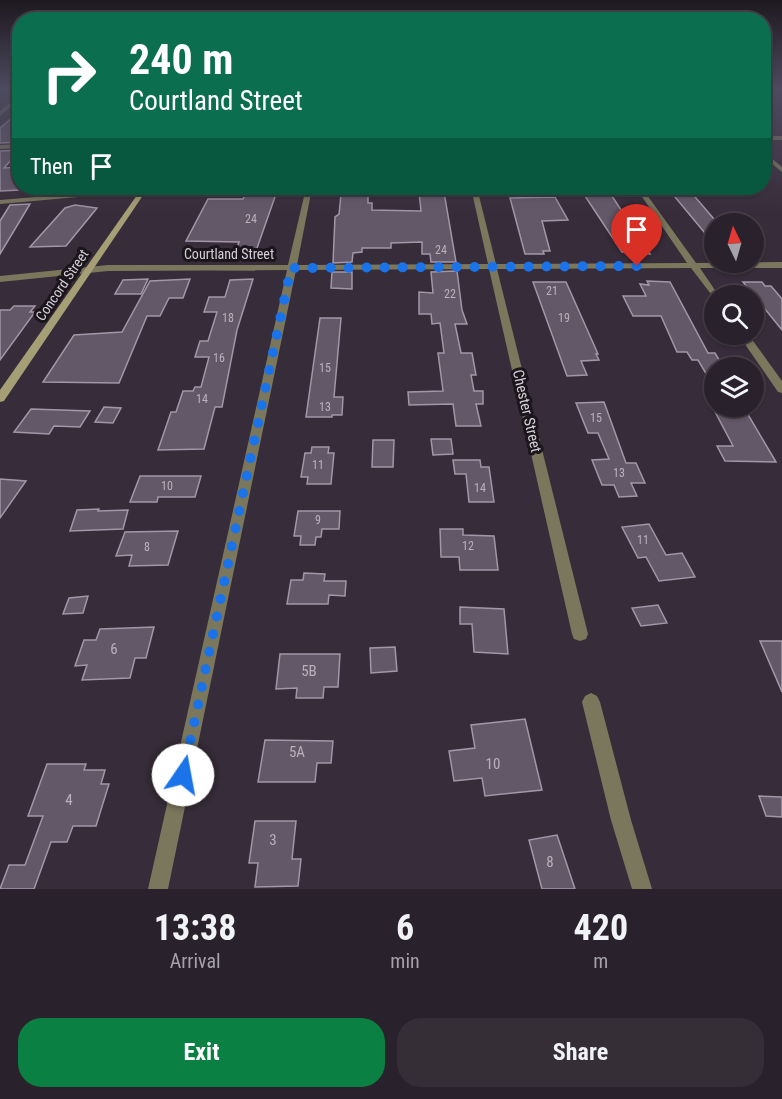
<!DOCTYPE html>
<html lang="en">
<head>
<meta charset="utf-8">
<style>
	body { margin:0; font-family:"Roboto Condensed",sans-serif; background:#352e37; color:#f1f3f6; height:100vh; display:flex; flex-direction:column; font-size:22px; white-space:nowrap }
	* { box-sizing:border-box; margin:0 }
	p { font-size:20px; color:#a5a3a9 }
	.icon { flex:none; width:33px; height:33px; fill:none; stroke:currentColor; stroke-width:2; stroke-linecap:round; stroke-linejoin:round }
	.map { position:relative; height:889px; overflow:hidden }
	.side { display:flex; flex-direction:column; background:#29212b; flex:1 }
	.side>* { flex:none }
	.guide { position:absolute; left:12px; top:12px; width:759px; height:183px; border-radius:24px; box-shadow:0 2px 4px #0004,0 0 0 2px #453e47; background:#0b6e4f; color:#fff; overflow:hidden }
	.needle { width:39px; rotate:355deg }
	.controls { position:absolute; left:704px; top:213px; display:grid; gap:12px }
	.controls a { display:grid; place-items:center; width:60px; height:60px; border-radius:50%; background:#29212b; box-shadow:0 2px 4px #0004,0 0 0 2px #453e47; font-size:30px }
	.pin { position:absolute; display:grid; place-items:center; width:51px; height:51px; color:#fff; margin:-62px -26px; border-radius:50% 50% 50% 0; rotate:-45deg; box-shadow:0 0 6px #0007 }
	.pin .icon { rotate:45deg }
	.me { position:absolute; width:66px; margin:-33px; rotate:12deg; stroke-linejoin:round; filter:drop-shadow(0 0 4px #0008) }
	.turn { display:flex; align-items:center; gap:21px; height:126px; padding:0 18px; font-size:27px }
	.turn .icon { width:78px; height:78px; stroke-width:2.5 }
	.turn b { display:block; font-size:42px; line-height:51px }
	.then { display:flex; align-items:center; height:57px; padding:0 18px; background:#0003; gap:12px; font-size:22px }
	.eta { display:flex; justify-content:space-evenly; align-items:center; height:102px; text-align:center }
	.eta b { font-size:36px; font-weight:700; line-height:42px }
	.cta { display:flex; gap:12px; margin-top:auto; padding:12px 18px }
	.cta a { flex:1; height:69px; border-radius:24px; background:#0b8043; color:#fff; font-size:24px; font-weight:700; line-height:69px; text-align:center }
	.cta a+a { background:#352e37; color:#f1f3f6 }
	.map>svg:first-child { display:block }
</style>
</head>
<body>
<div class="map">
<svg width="782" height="889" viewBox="0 0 782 889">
	<rect width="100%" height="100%" fill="#372c39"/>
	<g fill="#635868" stroke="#a296a8" stroke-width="1.5">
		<path d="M 20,111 L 20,142 L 0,143 L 0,128 Z"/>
		<path d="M 0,151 L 20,150 L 4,168 L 20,167 L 20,190 L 0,191 Z"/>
		<path d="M 670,191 L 690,191 L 714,219 L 714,244 Z"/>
		<path d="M 419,192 L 444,192 L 456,262 L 431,262 L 430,254 L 422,254 L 422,242 L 391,243 L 391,248 L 362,248 L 362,252 L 353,253 L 352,262 L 333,263 L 335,217 L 339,214 L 341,195 L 368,196 L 368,203 L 372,203 L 372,210 L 421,211 Z"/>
		<path d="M 583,193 L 610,193 L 650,254 L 622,252 Z"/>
		<path d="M 276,194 L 256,251 L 236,251 L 239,242 L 186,241 L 208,199 L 243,199 L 245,195 Z"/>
		<path d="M 555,197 L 568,220 L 542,221 L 550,251 L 543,251 L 544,254 L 525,254 L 510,198 Z"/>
		<path d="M 30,204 L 0,254 L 0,221 L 10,205 Z"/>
		<path d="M 75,205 L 97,208 L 66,246 L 30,247 L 65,208 Z"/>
		<path d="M 457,271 L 462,310 L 467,324 L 455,324 L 461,353 L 472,353 L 476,375 L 471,375 L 474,391 L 483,391 L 483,404 L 476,404 L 481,426 L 456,426 L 453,404 L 409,405 L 408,392 L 443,391 L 438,353 L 444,353 L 440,323 L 432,324 L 431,314 L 419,314 L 419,292 L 433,293 L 431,272 Z"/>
		<path d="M 332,272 L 352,272 L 352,289 L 331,288 Z"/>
		<path d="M 148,279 L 141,294 L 115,294 L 123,280 Z"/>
		<path d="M 190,279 L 183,298 L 169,298 L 160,316 L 147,316 L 119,383 L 43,382 L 74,335 L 122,332 L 150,281 Z"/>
		<path d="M 253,279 L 237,330 L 222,407 L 215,407 L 204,449 L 158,450 L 171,412 L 176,412 L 183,391 L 193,391 L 195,387 L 201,387 L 209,357 L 195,357 L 200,341 L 208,341 L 217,312 L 204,312 L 209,297 L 225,297 L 230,280 Z"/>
		<path d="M 647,281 L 670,282 L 708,353 L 715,353 L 724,368 L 714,368 L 714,387 L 698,360 L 692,360 L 687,352 L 677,352 L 661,316 L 633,316 L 623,296 L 646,296 L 640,284 L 649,285 Z"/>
		<path d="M 533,282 L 566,282 L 598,354 L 596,354 L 599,360 L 581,361 L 587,375 L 567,376 Z"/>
		<path d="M 743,282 L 762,282 L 765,286 L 771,286 L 782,299 L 782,330 Z"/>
		<path d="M 14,306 L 35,306 L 30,312 L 35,312 L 0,360 L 0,310 L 10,310 Z"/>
		<path d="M 320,318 L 341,318 L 334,397 L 343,397 L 342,415 L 332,415 L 332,417 L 306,417 Z"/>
		<path d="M 604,402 L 626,463 L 636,463 L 645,483 L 631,483 L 637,496 L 619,497 L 614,485 L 602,485 L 592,460 L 609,459 L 598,433 L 588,433 L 576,403 Z"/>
		<path d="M 712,406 L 743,406 L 776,462 L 725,461 L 717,446 L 733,446 Z"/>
		<path d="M 104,407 L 121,408 L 113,423 L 95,422 Z"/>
		<path d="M 31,409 L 90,411 L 80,427 L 54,426 L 49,434 L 14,432 Z"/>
		<path d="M 431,439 L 451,439 L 453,454 L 433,455 Z"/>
		<path d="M 373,440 L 394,440 L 393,467 L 372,467 Z"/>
		<path d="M 312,447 L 329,447 L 328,453 L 334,453 L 331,484 L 307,484 L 308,477 L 301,477 L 305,453 L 311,453 Z"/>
		<path d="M 453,460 L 480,460 L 481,467 L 489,467 L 494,502 L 469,502 L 466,474 L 455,474 Z"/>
		<path d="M 140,476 L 201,476 L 195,497 L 158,497 L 157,502 L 130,502 Z"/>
		<path d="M 0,479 L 26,481 L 0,518 Z"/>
		<path d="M 99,509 L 98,511 L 128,510 L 123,529 L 70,531 L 77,510 Z"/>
		<path d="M 298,511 L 340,511 L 339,529 L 322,529 L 321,537 L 316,537 L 315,545 L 300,545 L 301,536 L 294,536 Z"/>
		<path d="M 649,524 L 666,555 L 682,553 L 695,577 L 659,581 L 646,557 L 638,558 L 622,527 Z"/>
		<path d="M 440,529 L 463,529 L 463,535 L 494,536 L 498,570 L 460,570 L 459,557 L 441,557 Z"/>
		<path d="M 178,531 L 168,565 L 129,566 L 132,555 L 116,556 L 125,532 Z"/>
		<path d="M 304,573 L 325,574 L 324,581 L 346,581 L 345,596 L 329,595 L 328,604 L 287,604 L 291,580 L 303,580 Z"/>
		<path d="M 88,596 L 83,613 L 63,614 L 69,598 Z"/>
		<path d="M 658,605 L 667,623 L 641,626 L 632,608 Z"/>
		<path d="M 460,607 L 504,609 L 508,654 L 474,652 L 472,624 L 460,624 Z"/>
		<path d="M 154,627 L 146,658 L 135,658 L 130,678 L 82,680 L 87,665 L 75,666 L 84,640 L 96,640 L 100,629 Z"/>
		<path d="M 760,641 L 782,641 L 782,692 Z"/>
		<path d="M 395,647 L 397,671 L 371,673 L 370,648 Z"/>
		<path d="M 280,654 L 340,654 L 338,687 L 324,687 L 323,698 L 296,698 L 297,688 L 276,689 Z"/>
		<path d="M 525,719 L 542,790 L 485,796 L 482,778 L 454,781 L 449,751 L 475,748 L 471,725 Z"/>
		<path d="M 265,740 L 333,741 L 331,763 L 317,763 L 315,782 L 258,782 Z"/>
		<path d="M 47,764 L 86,764 L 84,770 L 105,770 L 101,784 L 109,784 L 96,826 L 73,826 L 67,842 L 51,842 L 34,889 L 0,889 L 9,865 L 25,865 L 43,816 L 28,816 Z"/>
		<path d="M 759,796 L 782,797 L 782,817 L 766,816 Z"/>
		<path d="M 255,821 L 296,821 L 292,859 L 301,859 L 298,886 L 255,887 L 258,863 L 249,863 Z"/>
		<path d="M 557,835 L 575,889 L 542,889 L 529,840 Z"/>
	</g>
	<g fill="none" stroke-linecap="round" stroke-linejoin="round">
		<g fill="#7b775d" fill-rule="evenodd">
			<path d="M 20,95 L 20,99 L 0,116 L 0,111 Z"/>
			<rect x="764" y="136" width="18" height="4"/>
			<path d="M 20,144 L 20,148 L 0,149 L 0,145 Z"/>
			<path d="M 764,152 L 782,167 L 782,172 L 764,157 Z"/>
			<path d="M 143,188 L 145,189 L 145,191 L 0,204 L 0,200 Z"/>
			<path d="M 306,188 L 312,188 L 297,265 L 488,264 L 471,188 L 477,188 L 496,264 L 687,263 L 636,188 L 642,188 L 696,263 L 782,262 L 782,268 L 700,268 L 719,296 L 714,296 L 714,298 L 691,268 L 497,269 L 588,634 L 586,639 L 580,641 L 574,639 L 572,634 L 489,269 L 296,270 L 168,889 L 148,889 L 287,270 L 108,271 L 0,282 L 0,276 L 108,265 L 288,265 Z"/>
			<path d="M 738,334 L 748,334 L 782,381 L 782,393 L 778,392 Z"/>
			<path d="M 591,693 L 597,696 L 600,702 L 631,820 L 652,889 L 632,889 L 611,820 L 582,702 L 585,696 Z"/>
		</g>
		<path fill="#a69e74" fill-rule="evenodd" d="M 142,188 L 148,188 L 4,401 L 0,402 L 0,390 Z"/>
	</g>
	<linearGradient id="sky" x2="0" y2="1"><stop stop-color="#1e181f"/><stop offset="0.42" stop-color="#4d4b5f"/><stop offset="1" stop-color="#4d4b5f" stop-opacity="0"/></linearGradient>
	<rect width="782" height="214" fill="url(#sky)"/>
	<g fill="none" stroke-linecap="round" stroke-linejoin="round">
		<path stroke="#1a73e8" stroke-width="10" stroke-dasharray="0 18" d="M 183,775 L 291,268 L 637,266"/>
	</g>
	<g text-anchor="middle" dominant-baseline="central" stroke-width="6" stroke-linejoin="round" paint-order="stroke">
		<g font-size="12" fill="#b9b1bc">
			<text x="251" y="219">24</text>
			<text x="441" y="250">24</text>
			<text x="552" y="291">21</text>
			<text x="450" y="294">22</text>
			<text x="228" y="318">18</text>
			<text x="564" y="318">19</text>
			<text x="219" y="358">16</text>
			<text x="325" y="368">15</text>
			<text x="202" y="399">14</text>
			<text x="325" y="407">13</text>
			<text x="596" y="418">15</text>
			<text x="318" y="465">11</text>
			<text x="619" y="473">13</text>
			<text x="167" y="486">10</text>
			<text x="480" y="488">14</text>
			<text x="318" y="520">9</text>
			<text x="643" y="540">11</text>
			<text x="468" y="546">12</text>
			<text x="147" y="547">8</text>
		</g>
		<g font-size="14" fill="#d6cfd8" stroke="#1b161c">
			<text x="229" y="254">Courtland Street</text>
			<text transform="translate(62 285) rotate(-56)">Concord Street</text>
		</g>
		<g font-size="15" fill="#d6cfd8" stroke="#1b161c">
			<text transform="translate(527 411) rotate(77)">Chester Street</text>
		</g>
		<g font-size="15" fill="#b9b1bc">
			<text x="114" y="649">6</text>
			<text x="309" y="671">5B</text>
			<text x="297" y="752">5A</text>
			<text x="493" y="764">10</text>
			<text x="69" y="800">4</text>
			<text x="273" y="840">3</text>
			<text x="550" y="862">8</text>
		</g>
	</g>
</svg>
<div class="controls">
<a><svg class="needle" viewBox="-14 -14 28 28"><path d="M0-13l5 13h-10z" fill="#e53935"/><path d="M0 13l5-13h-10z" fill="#a5a3a9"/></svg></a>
<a><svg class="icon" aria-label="search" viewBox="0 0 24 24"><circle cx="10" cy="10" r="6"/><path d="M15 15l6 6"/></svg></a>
<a><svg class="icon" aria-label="layers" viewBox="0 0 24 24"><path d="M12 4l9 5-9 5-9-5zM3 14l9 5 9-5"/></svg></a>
</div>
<div class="pin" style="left:637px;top:266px;background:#d93025"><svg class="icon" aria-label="arrive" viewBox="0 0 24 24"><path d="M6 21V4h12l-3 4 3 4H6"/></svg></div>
<svg class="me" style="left:183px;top:775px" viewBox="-20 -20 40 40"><circle r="19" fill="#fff"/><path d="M0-13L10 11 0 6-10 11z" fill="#1a73e8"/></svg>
<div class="guide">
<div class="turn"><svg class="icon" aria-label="right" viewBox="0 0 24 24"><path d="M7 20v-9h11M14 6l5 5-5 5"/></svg><div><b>240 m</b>Courtland Street</div></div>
<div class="then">Then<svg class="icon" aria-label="arrive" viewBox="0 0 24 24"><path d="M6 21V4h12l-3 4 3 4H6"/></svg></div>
</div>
</div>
<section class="side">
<div class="eta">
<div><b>13:38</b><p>Arrival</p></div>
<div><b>6</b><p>min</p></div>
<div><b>420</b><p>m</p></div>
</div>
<div class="cta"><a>Exit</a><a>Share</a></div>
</section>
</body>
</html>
